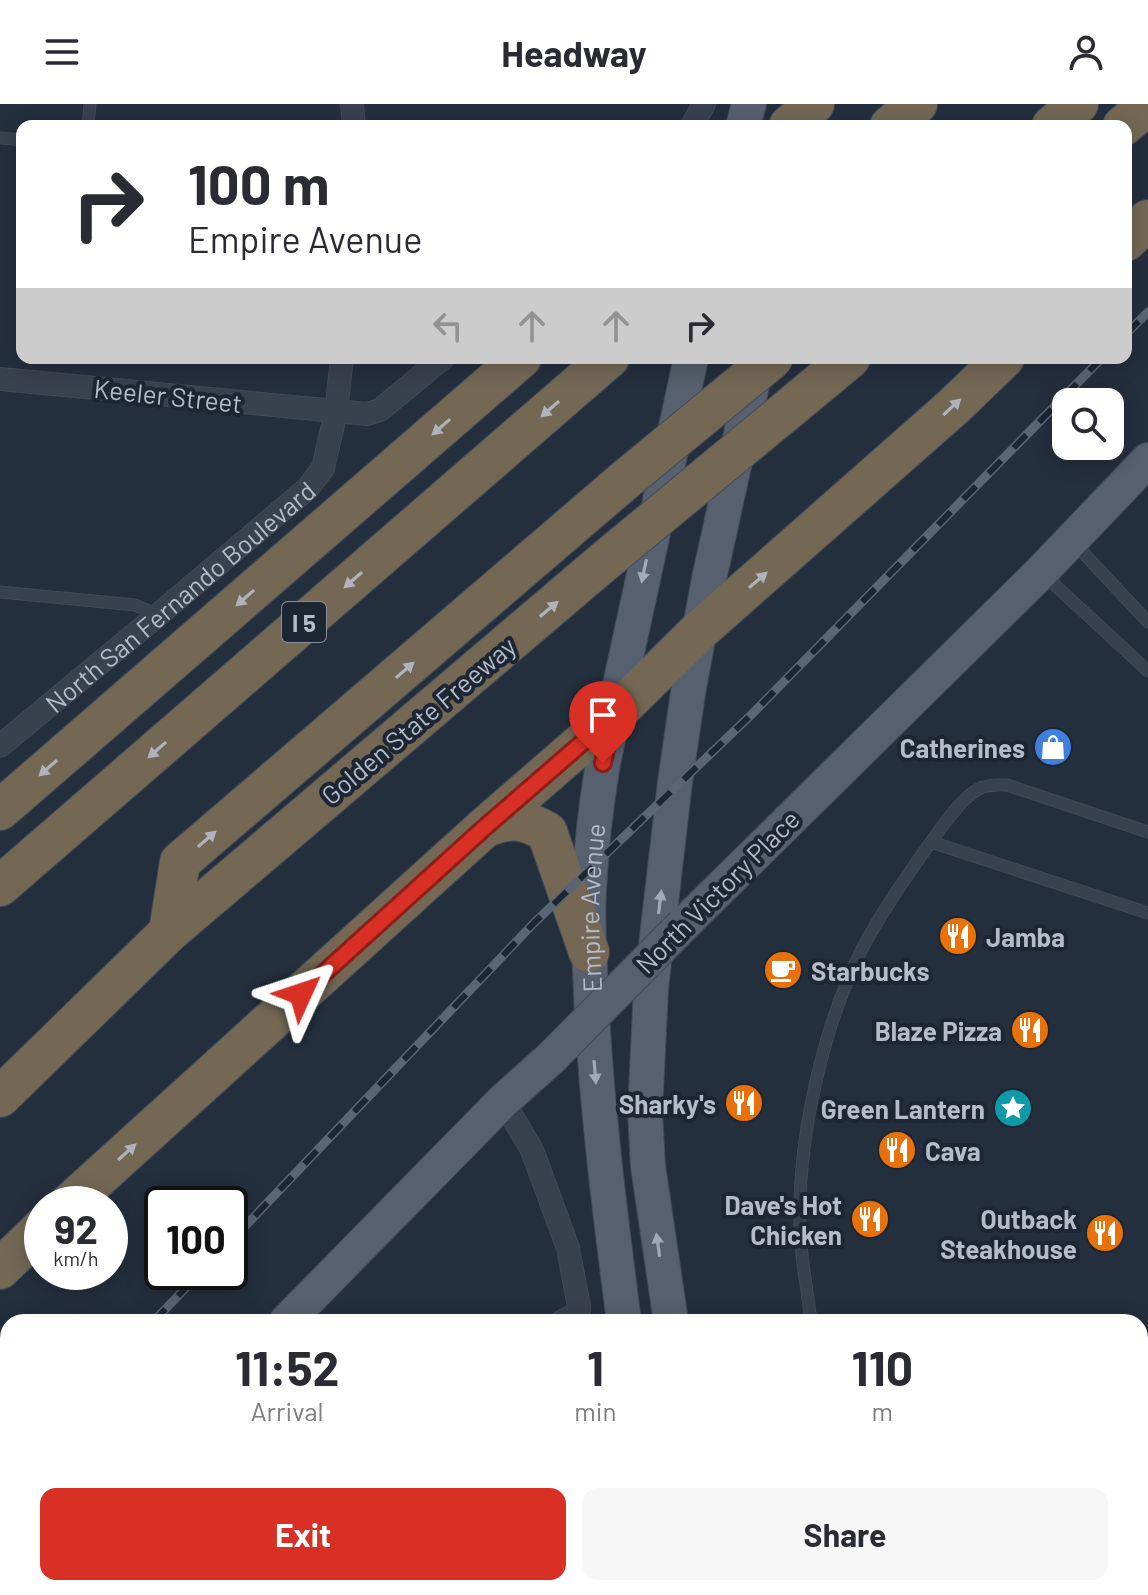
<!DOCTYPE html>
<html lang="en">
<head>
<meta charset="utf-8">
<style>
	body { margin:0; font-family:Barlow,sans-serif; background:#f7f7f7; color:#2b2b33; height:100vh; display:flex; flex-direction:column; font-size:30px; white-space:nowrap }
	* { box-sizing:border-box; margin:0 }
	p { font-size:26px; color:#7c7c81 }
	.icon { flex:none; width:44px; height:44px; fill:none; stroke:currentColor; stroke-width:2; stroke-linecap:round; stroke-linejoin:round }
	.map { position:relative; flex:1; overflow:hidden }
	.drawer { position:absolute; left:0px; top:1210px; width:1148px; height:282px; display:flex; flex-direction:column; background:#fff; border-radius:24px 24px 0 0; box-shadow:0 4px 20px #0003 }
	.drawer>* { flex:none }
	.hud { position:absolute; left:16px; top:16px; width:1116px; height:244px; border-radius:16px; box-shadow:0 4px 20px #0003; background:#fff; color:#2b2b33; overflow:hidden }
	.buttons { position:absolute; left:1052px; top:284px; display:grid; gap:16px }
	.buttons a { display:grid; place-items:center; width:72px; height:72px; border-radius:16px; background:#fff; box-shadow:0 4px 20px #0003; font-size:40px }
	.speed { position:absolute; left:24px; top:1082px; display:flex; gap:16px; font-size:40px; font-weight:700; text-align:center }
	.speed>* { display:grid; place-content:center; width:104px; height:104px; border-radius:50%; background:#fff; box-shadow:0 4px 20px #0003; line-height:1 }
	.speed small { font-size:20px; font-weight:400 }
	.speed .limit { border:4px solid #111; border-radius:12px; background:#fff; color:#111 }
	.pin { position:absolute; display:grid; place-items:center; width:68px; height:68px; color:#fff; margin:-82px -34px; border-radius:50% 50% 50% 0; rotate:-45deg; box-shadow:0 0 8px #0007 }
	.pin .icon { rotate:45deg }
	.me { position:absolute; width:88px; margin:-44px; rotate:48deg; stroke-linejoin:round; filter:drop-shadow(0 0 6px #0008) }
	.turn { display:flex; align-items:center; gap:28px; height:168px; padding:0 40px; font-size:36px }
	.turn .icon { width:104px; height:104px; stroke-width:2.5 }
	.turn b { display:block; font-size:56px; line-height:68px }
	.lanes { display:flex; align-items:center; height:76px; padding:0 40px; background:#0003; justify-content:center; gap:40px; direction:ltr }
	.lanes .off { opacity:.35 }
	.eta { display:flex; justify-content:space-evenly; align-items:center; height:136px; text-align:center }
	.eta b { font-size:48px; font-weight:700; line-height:56px }
	.action { display:flex; gap:16px; margin-top:auto; padding:16px 40px }
	.action a { flex:1; height:92px; border-radius:16px; background:#d93025; color:#fff; font-size:32px; font-weight:700; line-height:92px; text-align:center }
	.action a+a { background:#f7f7f7; color:#2b2b33 }
	header { display:flex; justify-content:space-between; align-items:center; height:104px; padding:0 40px; background:#fff; font-size:36px; font-weight:700 }
	.map>svg:first-child { display:block }
</style>
</head>
<body>
<header><svg class="icon" aria-label="menu" viewBox="0 0 24 24"><path d="M4 6h16M4 12h16M4 18h16"/></svg>Headway<svg class="icon" aria-label="person" viewBox="0 0 24 24"><circle cx="12" cy="8" r="4"/><path d="M4 21q1-7 8-7t8 7"/></svg></header>
<div class="map">
<svg width="1148" height="1491" viewBox="0 0 1148 1491">
	<rect width="100%" height="100%" fill="#242f3e"/>
	<g fill="none" stroke-linecap="round" stroke-linejoin="round">
		<g stroke="#414a57" stroke-width="13">
			<g id="service">
				<path d="M 88,22 L 90,0"/>
				<path d="M 0,34 L 22,36"/>
				<path d="M 1075,440 L 1148,518"/>
				<path d="M 1044,471 L 1148,567"/>
				<path d="M 0,488 L 135,501 L 158,511"/>
				<path d="M 931,738 L 1148,809"/>
				<path d="M 550,1218 L 579,1202"/>
				<path d="M 811,1218 C 808,1188 801,1157 800,1127 C 797,1037 822,924 863,843 C 881,809 903,777 926,745 C 937,729 964,689 983,683 C 991,680 999,681 1007,681 L 1148,728"/>
				<path d="M 1140,1323 L 1148,1299"/>
				<path d="M 277,1491 L 284,1484"/>
				<path d="M 811,1491 L 812,1484"/>
				<path d="M 1084,1491 L 1087,1484"/>
			</g>
		</g>
		<g stroke="#414a57" stroke-width="24">
			<g id="minor">
				<path d="M 352,0 L 354,22"/>
				<path d="M 692,22 L 704,0"/>
				<path d="M 0,275 L 367,310 L 380,306 L 443,254"/>
				<path id="s1" d="M 0,642 L 158,511 L 308,384 L 323,364 L 336,308 L 342,254"/>
				<path d="M 503,997 L 532,1046 L 568,1144 L 579,1202 L 579,1218"/>
				<path d="M 559,1491 L 559,1484"/>
			</g>
		</g>
		<g stroke="#414a57" stroke-width="36">
			<g id="primary">
				<path d="M 743,22 L 749,0"/>
				<path d="M 683,821 L 1041,468 L 1148,356"/>
				<path d="M 286,1218 L 503,997 L 551,954"/>
				<path id="s2" d="M 624,1218 C 610,1109 596,1000 591,890 C 590,856 587,821 589,786 C 591,744 596,701 603,659 L 691,254"/>
				<path d="M 671,1218 L 648,1062 L 645,1008 L 651,884 L 675,678 L 688,589 L 709,475 L 757,258"/>
				<path d="M 17,1491 L 24,1484"/>
				<path d="M 630,1491 L 630,1484"/>
				<path d="M 680,1491 L 680,1484"/>
			</g>
		</g>
		<g stroke="#434c59" stroke-width="42">
			<g id="motorway">
				<path d="M 789,22 L 814,0"/>
				<path d="M 890,22 L 917,0"/>
				<path d="M 1052,22 L 1078,0"/>
				<path d="M 1123,22 L 1148,1"/>
				<path d="M 1126,137 L 1148,116"/>
				<path d="M 797,298 L 850,254"/>
				<path d="M 0,706 L 521,254"/>
				<path d="M 484,724 C 510,713 523,714 547,728 L 589,848"/>
				<path d="M 0,782 L 609,254"/>
				<path d="M 169,828 L 180,758 L 625,376"/>
				<path d="M 0,993 L 169,828 L 607,455"/>
				<path d="M 69,1100 L 484,724 L 613,612 L 699,527 L 953,303 L 1004,254"/>
				<path d="M 0,1165 L 42,1124"/>
			</g>
		</g>
		<use href="#service" stroke="#38414e" stroke-width="11"/>
		<use href="#minor" stroke="#38414e" stroke-width="22"/>
		<use href="#primary" stroke="#56606e" stroke-width="34"/>
		<use href="#motorway" stroke="#746855" stroke-width="40"/>
		<g stroke="#5a6575" stroke-width="9">
			<g id="rail">
				<path d="M 1126,230 L 1148,208"/>
				<path d="M 230,1138 L 534,819 L 753,609 L 1102,254"/>
				<path d="M 153,1218 L 201,1168"/>
				<path d="M 0,1375 L 8,1367"/>
			</g>
		</g>
		<use href="#rail" stroke="#1d2633" stroke-width="6" stroke-dasharray="18" stroke-linecap="butt"/>
		<g stroke="#414a57" stroke-width="36" stroke-linecap="butt">
			<path id="primary-bridge" d="M 551,954 L 683,821"/>
		</g>
		<g stroke="#434c59" stroke-width="42" stroke-linecap="butt">
			<g id="motorway-bridge">
				<path d="M 625,376 L 773,254"/>
				<path d="M 607,455 L 797,298"/>
			</g>
		</g>
		<use href="#primary-bridge" stroke="#56606e" stroke-width="34"/>
		<use href="#motorway-bridge" stroke="#746855" stroke-width="40"/>
	</g>
	<defs><path id="oneway-solid" d="M-6-.8H1V-3.2L6.5 0L1 3.2V.8H-6Z" transform="scale(2)"/></defs>
	<g fill="#aeb4bd">
		<use href="#oneway-solid" transform="translate(952 303) rotate(-43)"/>
		<use href="#oneway-solid" transform="translate(550 305) rotate(139)"/>
		<use href="#oneway-solid" transform="translate(441 323) rotate(139)"/>
		<use href="#oneway-solid" transform="translate(353 476) rotate(139)"/>
		<use href="#oneway-solid" transform="translate(758 476) rotate(-41)"/>
		<use href="#oneway-solid" transform="translate(245 494) rotate(139)"/>
		<use href="#oneway-solid" transform="translate(549 505) rotate(-40)"/>
		<use href="#oneway-solid" transform="translate(405 566) rotate(-41)"/>
		<use href="#oneway-solid" transform="translate(157 646) rotate(139)"/>
		<use href="#oneway-solid" transform="translate(48 664) rotate(139)"/>
		<use href="#oneway-solid" transform="translate(207 735) rotate(-41)"/>
		<use href="#oneway-solid" transform="translate(127 1048) rotate(-42)"/>
	</g>
	<g fill="#a1aab7">
		<use href="#oneway-solid" transform="translate(644 467) rotate(102)"/>
		<use href="#oneway-solid" transform="translate(660 798) rotate(-83)"/>
		<use href="#oneway-solid" transform="translate(595 968) rotate(85)"/>
		<use href="#oneway-solid" transform="translate(658 1141) rotate(-98)"/>
	</g>
	<g fill="none" stroke-linecap="round" stroke-linejoin="round">
		<g stroke="#8d1f18" stroke-width="20">
			<path id="route" d="M 301,890 L 484,724 L 613,612 L 603,659"/>
		</g>
		<use href="#route" stroke="#d93025" stroke-width="14"/>
	</g>
	<defs>
		<g id="shop-disc" transform="scale(2)"><circle r="9.5" fill="#3f7fe0" stroke="#1d2633"/><path d="M-5-2.5h2.3a2.7 3.5 0 0 1 5.4 0H5L5.5 6h-11ZM-1.5-2.5h3a1.5 2.3 0 0 0-3 0Z" fill="#fff"/></g>
		<g id="restaurant-disc" transform="scale(2)"><circle r="9.5" fill="#e8710a" stroke="#1d2633"/><path d="M-5-6h1v4h1v-4h1v4h1v-4h1v5L-1.5 .5V6h-2V.5L-5-1ZM5-6V6H3V1.5H1.5Q1.5-4 5-6Z" fill="#fff"/></g>
		<g id="cafe-disc" transform="scale(2)"><circle r="9.5" fill="#e8710a" stroke="#1d2633"/><path d="M-5.5-4.5H6V0H3Q3 3.5 0 3.5H-2.5Q-5.5 3.5-5.5 0ZM3-3.2v2h1.7v-2ZM-6 4.5H4V6H-6Z" fill="#fff"/></g>
		<g id="sight-disc" transform="scale(2)"><circle r="9.5" fill="#0f9aa8" stroke="#1d2633"/><path d="M0-6L1.8-2.2L6-1.7L2.9 1.2L3.7 5.4L0 3.3L-3.7 5.4L-2.9 1.2L-6-1.7L-1.8-2.2Z" fill="#fff"/></g>
	</defs>
	<g fill-rule="evenodd">
		<use href="#shop-disc" x="1053" y="643"/>
		<use href="#restaurant-disc" x="958" y="832"/>
		<use href="#cafe-disc" x="783" y="866"/>
		<use href="#restaurant-disc" x="1030" y="926"/>
		<use href="#restaurant-disc" x="744" y="999"/>
		<use href="#sight-disc" x="1013" y="1004"/>
		<use href="#restaurant-disc" x="897" y="1046"/>
		<use href="#restaurant-disc" x="870" y="1115"/>
		<use href="#restaurant-disc" x="1105" y="1129"/>
	</g>
	<g text-anchor="middle" dominant-baseline="central" stroke-width="8" stroke-linejoin="round" paint-order="stroke">
		<rect fill="#1d2633" stroke="#878f9c" stroke-width="2" x="282" y="498" width="44" height="40" rx="6"/>
		<g font-size="24" font-weight="bold" fill="#b4bcc9">
			<text x="304" y="518">I 5</text>
		</g>
		<g font-size="26" fill="#b4bcc9" stroke="#1d2633">
			<text transform="translate(168 291) rotate(6)">Keeler Street</text>
			<text stroke="none"><textPath href="#s1" startOffset="234">North San Fernando Boulevard</textPath></text>
			<text transform="translate(418 616) rotate(-40)">Golden State Freeway</text>
			<text transform="translate(717 787) rotate(-45)">North Victory Place</text>
			<text stroke="none"><textPath href="#s2" startOffset="416">Empire Avenue</textPath></text>
		</g>
		<g font-size="26" font-weight="bold" fill="#b4bcc9" stroke="#1d2633" text-anchor="end">
			<text x="1025" y="643">Catherines</text>
			<text x="986" y="832" text-anchor="start">Jamba</text>
			<text x="811" y="866" text-anchor="start">Starbucks</text>
			<text x="1002" y="926">Blaze Pizza</text>
			<text x="716" y="999">Sharky's</text>
			<text x="985" y="1004">Green Lantern</text>
			<text x="925" y="1046" text-anchor="start">Cava</text>
			<text x="842" y="1100">Dave's Hot<tspan x="842" dy="30">Chicken</tspan></text>
			<text x="1077" y="1114">Outback<tspan x="1077" dy="30">Steakhouse</tspan></text>
		</g>
	</g>
</svg>
<div class="buttons">
<a><svg class="icon" aria-label="search" viewBox="0 0 24 24"><circle cx="10" cy="10" r="6"/><path d="M15 15l6 6"/></svg></a>
</div>
<div class="speed"><div>92<small>km/h</small></div><div class="limit">100</div></div>
<div class="pin" style="left:603px;top:659px;background:#d93025"><svg class="icon" aria-label="arrive" viewBox="0 0 24 24"><path d="M6 21V4h12l-3 4 3 4H6"/></svg></div>
<svg class="me" style="left:301px;top:890px" viewBox="-20 -20 40 40"><path d="M0-17L14 15 0 8-14 15z" fill="#d93025" stroke="#fff" stroke-width="4"/></svg>
<div class="hud">
<div class="turn"><svg class="icon" aria-label="right" viewBox="0 0 24 24"><path d="M7 20v-9h11M14 6l5 5-5 5"/></svg><div><b>100 m</b>Empire Avenue</div></div>
<div class="lanes"><svg class="icon off" aria-label="left" viewBox="0 0 24 24"><path d="M17 20v-9H6M10 6l-5 5 5 5"/></svg><svg class="icon off" aria-label="ahead" viewBox="0 0 24 24"><path d="M12 20V5M6 11l6-6 6 6"/></svg><svg class="icon off" aria-label="ahead" viewBox="0 0 24 24"><path d="M12 20V5M6 11l6-6 6 6"/></svg><svg class="icon" aria-label="right" viewBox="0 0 24 24"><path d="M7 20v-9h11M14 6l5 5-5 5"/></svg></div>
</div>
<section class="drawer">
<div class="eta">
<div><b>11:52</b><p>Arrival</p></div>
<div><b>1</b><p>min</p></div>
<div><b>110</b><p>m</p></div>
</div>
<div class="action"><a>Exit</a><a>Share</a></div>
</section>
</div>
</body>
</html>
